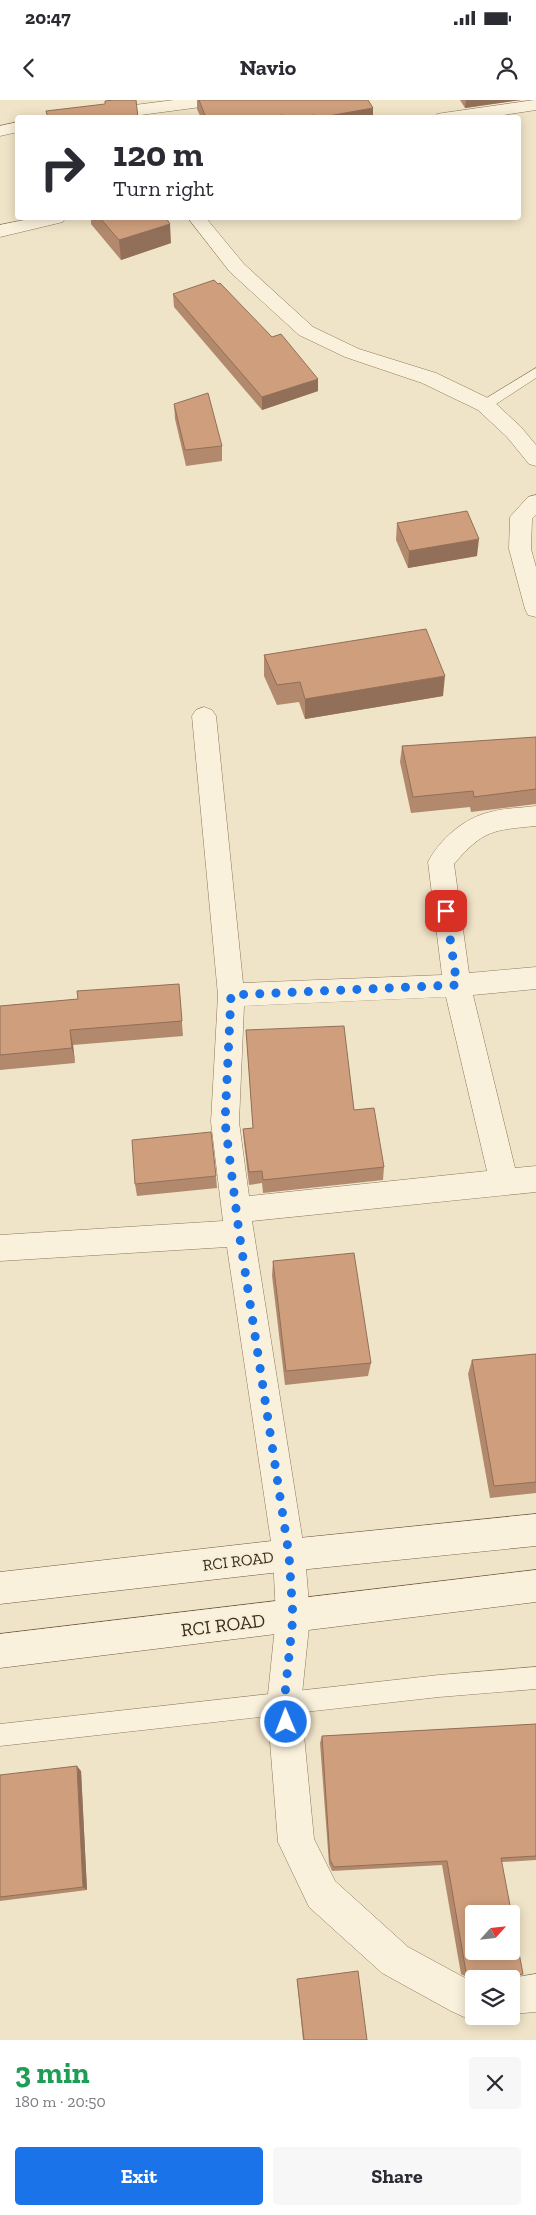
<!DOCTYPE html>
<html lang="en">
<head>
<meta charset="utf-8">
<style>
	body { margin:0; font-family:"Zilla Slab",serif; background:#f7f7f7; color:#2b2b33; height:100vh; display:flex; flex-direction:column; font-size:19px; white-space:nowrap }
	* { box-sizing:border-box; margin:0 }
	p { font-size:16px; color:#7c7c81 }
	.icon { flex:none; width:28px; height:28px; fill:none; stroke:currentColor; stroke-width:2; stroke-linecap:round; stroke-linejoin:round }
	.map { position:relative; height:1940px; overflow:hidden }
	.side { display:flex; flex-direction:column; background:#fff; flex:1 }
	.side>* { flex:none }
	.top-card { position:absolute; left:15px; top:15px; width:506px; height:105px; border-radius:5px; box-shadow:0 2px 12px #0003; background:#fff; color:#2b2b33; overflow:hidden }
	.needle { width:32px; rotate:63deg }
	.controls { position:absolute; left:465px; top:1805px; display:grid; gap:10px }
	.controls a { display:grid; place-items:center; width:55px; height:55px; border-radius:5px; background:#fff; box-shadow:0 2px 12px #0003; font-size:25px }
	.pin { position:absolute; display:grid; place-items:center; width:42px; height:42px; color:#fff; margin:-21px; border-radius:10px; box-shadow:0 2px 8px #0006 }
	.me { position:absolute; width:55px; margin:-28px; rotate:359deg; stroke-linejoin:round; filter:drop-shadow(0 0 4px #0008) }
	.turn { display:flex; align-items:center; gap:18px; height:105px; padding:0 15px; font-size:22px }
	.turn .icon { width:65px; height:65px; stroke-width:2.5 }
	.turn b { display:block; font-size:35px; line-height:42px }
	.round { display:grid; place-items:center; flex:none; width:52px; height:52px; border-radius:5px; background:#f7f7f7 }
	.summary { display:flex; align-items:center; justify-content:space-between; height:85px; padding:0 15px }
	h1 { font-size:30px; font-weight:700; line-height:38px; color:#1e9e55 }
	.action { display:flex; gap:10px; margin-top:auto; padding:10px 15px }
	.action a { flex:1; height:58px; border-radius:5px; background:#1a73e8; color:#fff; font-size:20px; font-weight:700; line-height:58px; text-align:center }
	.action a+a { background:#f7f7f7; color:#2b2b33 }
	.status { display:flex; justify-content:space-between; align-items:center; height:35px; padding:0 25px; background:#fff; direction:ltr }
	.status svg { height:14px; fill:currentColor }
	header { display:flex; justify-content:space-between; align-items:center; height:65px; padding:0 15px; background:#fff; font-size:22px; font-weight:700 }
	.map>svg:first-child { display:block }
</style>
</head>
<body>
<div class="status"><b>20:47</b><svg viewBox="0 0 49 12"><path d="M0 12V9h3v3zM5 12V6h3v6zM10 12V3h3v9zM15 12V0h3v12zM26 1h20v11H26zM47 4h2v5h-2z"/></svg></div>
<header><svg class="icon" aria-label="back" viewBox="0 0 24 24"><path d="M15 5l-7 7 7 7"/></svg>Navio<svg class="icon" aria-label="person" viewBox="0 0 24 24"><circle cx="12" cy="8" r="4"/><path d="M4 21q1-7 8-7t8 7"/></svg></header>
<div class="map">
<svg width="536" height="1940" viewBox="0 0 536 1940">
	<rect width="100%" height="100%" fill="#f0e4c8"/>
	<g fill="none" stroke-linecap="round" stroke-linejoin="round">
		<g stroke="#8d765c" stroke-width="1">
			<g id="service">
				<path d="M 536,268 L 536,278 L 490,308 L 480,308 L 478,305 L 480,302 Z"/>
				<path d="M 536,1567 L 536,1589 L 439,1597 L 0,1646 L 0,1624 L 439,1575 Z"/>
			</g>
		</g>
		<g stroke="#8d765c" stroke-width="1">
			<g id="minor">
				<path d="M 174,0 L 225,0 L 222,4 L 216,5 L 118,18 L 64,18 L 66,14 L 72,13 Z"/>
				<path d="M 534,0 L 536,0 L 536,10 L 484,18 L 435,18 L 437,14 L 443,13 Z"/>
				<path d="M 18,22 L 18,32 L 0,36 L 0,26 Z"/>
				<path d="M 34,118 L 65,118 L 63,122 L 0,137 L 0,125 Z"/>
				<path d="M 188,118 L 206,118 L 244,164 L 313,227 L 359,249 L 436,273 L 492,300 L 521,327 L 536,345 L 536,366 L 529,364 L 507,337 L 478,310 L 422,283 L 345,257 L 299,235 L 230,172 Z"/>
				<path d="M 536,395 L 536,415 L 532,419 L 531,449 L 536,467 L 536,517 L 528,515 L 525,509 L 509,449 L 510,417 L 528,397 Z"/>
				<path d="M 204,607 L 212,610 L 216,616 L 243,883 L 442,875 L 428,762 C 440,739 464,718 490,712 C 504,708 521,708 536,706 L 536,726 C 493,730 483,730 454,764 L 469,873 L 536,867 L 536,889 L 473,895 L 515,1068 L 536,1066 L 536,1092 L 252,1121 L 305,1455 L 310,1517 L 301,1604 L 314,1739 L 335,1781 L 408,1847 L 467,1879 L 474,1878 L 475,1879 L 474,1916 L 464,1917 L 451,1911 L 382,1873 L 309,1807 L 278,1742 L 267,1604 L 276,1517 L 273,1455 L 227,1147 L 0,1161 L 0,1135 L 223,1121 L 211,1022 L 218,895 L 192,616 L 196,610 ZM 446,897 L 487,1071 L 249,1096 L 239,1022 L 244,906 Z"/>
				<path d="M 536,1874 L 536,1912 L 511,1914 L 511,1879 L 505,1879 Z"/>
			</g>
		</g>
		<g stroke="#6f573f" stroke-width="1">
			<g id="secondary">
				<path d="M 536,1414 L 536,1446 L 289,1471 L 0,1504 L 0,1472 L 289,1439 Z"/>
				<path d="M 536,1470 L 536,1502 L 0,1568 L 0,1534 Z"/>
			</g>
		</g>
		<use href="#service" fill="#faf1dc" fill-rule="evenodd"/>
		<use href="#minor" fill="#faf1dc" fill-rule="evenodd"/>
		<use href="#secondary" fill="#faf1dc" fill-rule="evenodd"/>
	</g>
	<g fill="#b2896c">
		<path d="M 197,0 L 368,0 L 373,8 L 373,18 L 201,18 L 197,9 Z"/>
		<path d="M 460,0 L 521,0 L 465,8 Z"/>
		<path d="M 91,118 L 100,118 L 171,143 L 121,160 L 91,124 Z"/>
		<path d="M 173,194 L 318,291 L 262,310 L 174,207 Z"/>
		<path d="M 174,304 L 222,346 L 222,361 L 186,366 L 175,319 Z"/>
		<path d="M 397,423 L 477,456 L 408,468 L 396,440 Z"/>
		<path d="M 264,555 L 443,596 L 305,619 L 299,602 L 277,605 L 264,576 Z"/>
		<path d="M 536,637 L 536,704 L 471,712 L 470,707 L 411,713 L 400,662 L 402,646 Z"/>
		<path d="M 179,884 L 183,936 L 73,945 L 75,963 L 0,970 L 0,906 L 78,899 Z"/>
		<path d="M 246,930 L 354,1010 L 384,1067 L 383,1080 L 263,1093 L 262,1083 L 249,1085 L 244,1042 L 243,1029 L 253,1028 Z"/>
		<path d="M 216,1076 L 217,1088 L 137,1096 L 135,1084 Z"/>
		<path d="M 273,1161 L 371,1263 L 368,1276 L 285,1285 L 272,1176 Z"/>
		<path d="M 536,1254 L 536,1393 L 490,1398 L 468,1274 L 472,1260 Z"/>
		<path d="M 536,1624 L 536,1760 L 502,1762 L 496,1879 L 476,1879 L 475,1877 L 467,1877 L 461,1874 L 442,1765 L 332,1771 L 329,1764 L 320,1643 L 322,1636 Z"/>
		<path d="M 81,1671 L 87,1790 L 0,1801 L 0,1675 Z"/>
		<path d="M 297,1879 L 367,1940 L 303,1940 Z"/>
	</g>
	<g fill="#916f58">
		<path d="M 466,0 L 521,0 L 465,8 Z"/>
		<path d="M 373,8 L 373,18 L 317,18 Z"/>
		<path d="M 283,15 L 283,18 L 263,18 Z"/>
		<path d="M 314,15 L 314,18 L 296,18 Z"/>
		<path d="M 170,124 L 171,143 L 121,160 L 119,140 Z"/>
		<path d="M 318,279 L 318,291 L 262,310 L 262,297 Z"/>
		<path d="M 479,439 L 477,456 L 408,468 L 409,451 Z"/>
		<path d="M 445,576 L 443,596 L 305,619 L 305,599 Z"/>
		<path d="M 70,930 L 73,945 L 75,963 L 72,948 Z"/>
		<path d="M 77,1666 L 81,1671 L 87,1790 L 83,1787 Z"/>
	</g>
	<g fill="#cf9f7d" stroke="#916f58" fill-rule="evenodd">
		<path d="M 114,0 L 136,0 L 138,18 L 48,18 L 46,11 L 105,4 L 105,1 Z"/>
		<path d="M 199,0 L 368,0 L 373,8 L 317,18 L 316,18 L 314,15 L 296,18 L 285,18 L 283,15 L 263,18 L 206,18 Z"/>
		<path d="M 100,118 L 166,118 L 170,124 L 119,140 Z"/>
		<path d="M 214,180 L 218,184 L 220,183 L 272,237 L 281,234 L 318,279 L 262,297 L 173,194 Z"/>
		<path d="M 208,293 L 222,346 L 185,350 L 174,304 Z"/>
		<path d="M 467,411 L 479,439 L 409,451 L 397,423 Z"/>
		<path d="M 426,529 L 445,576 L 305,599 L 300,582 L 277,585 L 264,555 Z"/>
		<path d="M 536,637 L 536,689 L 474,697 L 473,691 L 413,697 L 402,646 Z"/>
		<path d="M 179,884 L 182,921 L 70,930 L 72,948 L 0,955 L 0,906 L 78,899 L 77,891 Z"/>
		<path d="M 344,926 L 354,1010 L 374,1008 L 384,1067 L 263,1080 L 262,1071 L 249,1072 L 243,1029 L 253,1028 L 246,930 Z"/>
		<path d="M 211,1032 L 216,1076 L 135,1084 L 132,1040 Z"/>
		<path d="M 354,1153 L 371,1263 L 286,1271 L 273,1161 Z"/>
		<path d="M 536,1254 L 536,1382 L 494,1386 L 472,1260 Z"/>
		<path d="M 536,1624 L 536,1756 L 501,1758 L 523,1874 L 496,1879 L 482,1879 L 481,1875 L 473,1876 L 466,1872 L 447,1761 L 334,1767 L 330,1760 L 322,1636 ZM 474,1814 L 511,1814 L 511,1851 L 474,1851 Z"/>
		<path d="M 77,1666 L 83,1787 L 0,1797 L 0,1675 Z"/>
		<path d="M 358,1871 L 367,1940 L 304,1940 L 297,1879 Z"/>
	</g>
	<g fill="none" stroke-linecap="round" stroke-linejoin="round">
		<path stroke="#1a73e8" stroke-width="9" stroke-dasharray="0 16.2" d="M 286,1622 L 284,1604 L 293,1517 L 289,1455 L 239,1132 L 225,1022 L 231,895 L 457,885 L 446,811"/>
	</g>
	<g text-anchor="middle" dominant-baseline="central" stroke-width="4" stroke-linejoin="round" paint-order="stroke">
		<g font-size="16" fill="#3d2e20" stroke="#f7eed8">
			<text transform="translate(238 1461) rotate(-7)">RCI ROAD</text>
		</g>
		<g font-size="19" fill="#3d2e20" stroke="#f7eed8">
			<text transform="translate(223 1525) rotate(-7)">RCI ROAD</text>
		</g>
	</g>
</svg>
<div class="controls">
<a><svg class="needle" viewBox="-14 -14 28 28"><path d="M0-13l5 13h-10z" fill="#e53935"/><path d="M0 13l5-13h-10z" fill="#7c7c81"/></svg></a>
<a><svg class="icon" aria-label="layers" viewBox="0 0 24 24"><path d="M12 4l9 5-9 5-9-5zM3 14l9 5 9-5"/></svg></a>
</div>
<div class="pin" style="left:446px;top:811px;background:#d93025"><svg class="icon" aria-label="arrive" viewBox="0 0 24 24"><path d="M6 21V4h12l-3 4 3 4H6"/></svg></div>
<svg class="me" style="left:286px;top:1622px" viewBox="-20 -20 40 40"><circle r="17" fill="#1a73e8" stroke="#fff" stroke-width="3"/><path d="M0-11L8 9 0 5-8 9z" fill="#fff"/></svg>
<div class="top-card">
<div class="turn"><svg class="icon" aria-label="right" viewBox="0 0 24 24"><path d="M7 20v-9h11M14 6l5 5-5 5"/></svg><div><b>120 m</b>Turn right</div></div>
</div>
</div>
<section class="side">
<div class="summary"><div><h1>3 min</h1><p>180 m · 20:50</p></div><a class="round"><svg class="icon" aria-label="close" viewBox="0 0 24 24"><path d="M6 6l12 12M18 6L6 18"/></svg></a></div>
<div class="action"><a>Exit</a><a>Share</a></div>
</section>
</body>
</html>
